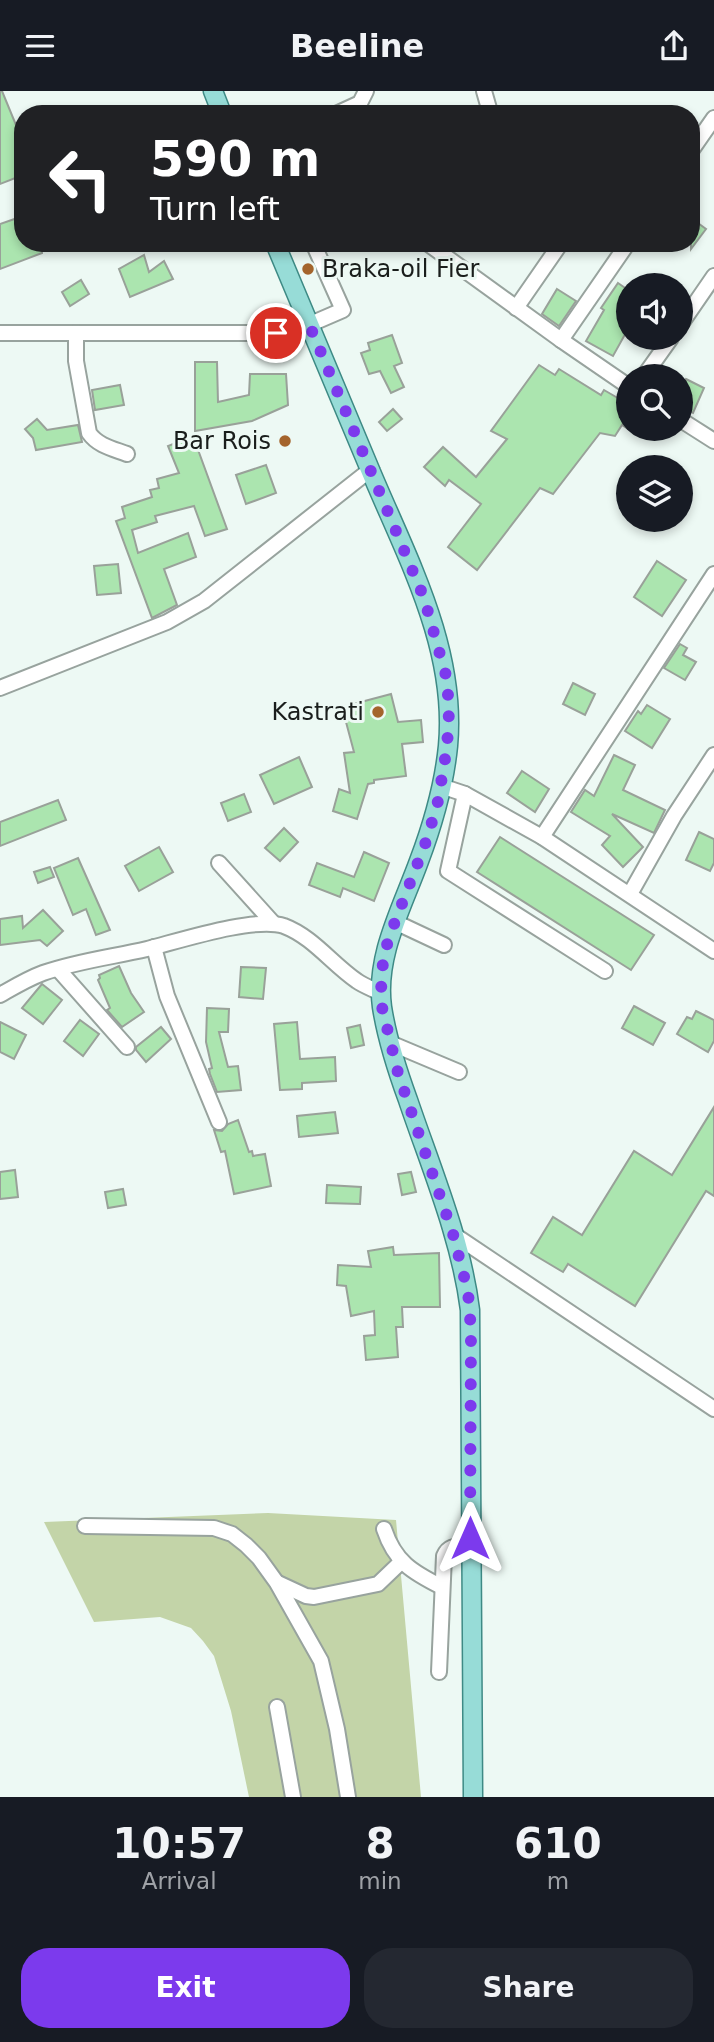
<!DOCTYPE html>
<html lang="en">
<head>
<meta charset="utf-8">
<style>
	body { margin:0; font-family:"DejaVu Sans",sans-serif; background:#242831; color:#f1f3f6; height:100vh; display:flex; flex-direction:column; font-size:26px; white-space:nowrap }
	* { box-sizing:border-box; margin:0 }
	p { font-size:23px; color:#9ea1a6 }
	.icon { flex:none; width:38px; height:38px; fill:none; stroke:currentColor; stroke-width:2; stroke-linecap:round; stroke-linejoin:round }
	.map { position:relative; height:1706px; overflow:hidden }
	.side { display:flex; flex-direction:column; background:#171b24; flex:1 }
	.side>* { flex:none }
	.hud { position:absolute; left:14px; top:14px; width:686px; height:147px; border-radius:28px; box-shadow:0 4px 10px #0003; background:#202124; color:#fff; overflow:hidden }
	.buttons { position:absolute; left:616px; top:182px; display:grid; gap:14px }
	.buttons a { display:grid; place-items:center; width:77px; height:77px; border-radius:50%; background:#171b24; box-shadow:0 4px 10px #0003; font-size:35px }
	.pin { position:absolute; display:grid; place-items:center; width:60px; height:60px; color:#fff; margin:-30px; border:4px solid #fff; border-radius:50%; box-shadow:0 2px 7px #0007 }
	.me { position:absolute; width:77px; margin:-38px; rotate:0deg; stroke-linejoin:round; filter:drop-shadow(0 0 5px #0008) }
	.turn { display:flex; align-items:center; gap:24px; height:147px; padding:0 21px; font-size:32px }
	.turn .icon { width:91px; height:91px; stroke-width:2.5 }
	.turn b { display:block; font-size:49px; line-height:60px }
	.eta { display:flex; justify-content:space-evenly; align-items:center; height:119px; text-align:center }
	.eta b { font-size:42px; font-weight:600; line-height:49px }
	.action { display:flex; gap:14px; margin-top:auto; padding:14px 21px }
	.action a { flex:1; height:80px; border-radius:28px; background:#7c3aed; color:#fff; font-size:28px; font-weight:600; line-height:80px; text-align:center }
	.action a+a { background:#242831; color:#f1f3f6 }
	header { display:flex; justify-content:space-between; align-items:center; height:91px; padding:0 21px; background:#171b24; font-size:32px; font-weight:600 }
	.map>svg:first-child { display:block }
</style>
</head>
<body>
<header><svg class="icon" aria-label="menu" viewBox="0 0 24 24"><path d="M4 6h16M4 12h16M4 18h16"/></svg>Beeline<svg class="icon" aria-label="share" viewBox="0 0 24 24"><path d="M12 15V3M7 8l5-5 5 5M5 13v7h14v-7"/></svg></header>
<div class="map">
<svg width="714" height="1706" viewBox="0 0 714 1706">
	<rect width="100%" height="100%" fill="#edf9f4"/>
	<path fill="#c3d4a8" d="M 268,1422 L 396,1429 L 421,1706 L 249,1706 L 231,1620 L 214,1565 L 203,1550 L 191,1537 L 160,1526 L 94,1531 L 44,1431 Z"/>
	<g fill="#abe5af" stroke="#99a199" stroke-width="2">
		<path d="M 0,0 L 2,0 L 23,51 L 23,84 L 0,93 Z"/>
		<path d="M 23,125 L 23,152 L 41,152 L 42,162 L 0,178 L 0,133 Z"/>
		<path d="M 691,127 L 706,138 L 691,158 Z"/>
		<path d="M 144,164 L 149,181 L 164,170 L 173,188 L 130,206 L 119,178 Z"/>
		<path d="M 81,189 L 89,203 L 70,215 L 62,201 Z"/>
		<path d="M 618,192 L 628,199 L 628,238 L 613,265 L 586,250 L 604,219 L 601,217 Z"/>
		<path d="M 557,198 L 576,210 L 559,235 L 542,223 Z"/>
		<path d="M 392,244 L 402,272 L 394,275 L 404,296 L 391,302 L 380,280 L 369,283 L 361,262 L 370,259 L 368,252 Z"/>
		<path d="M 195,271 L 217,271 L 218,311 L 249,304 L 250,283 L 286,283 L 288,314 L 252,330 L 195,340 Z"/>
		<path d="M 539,274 L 555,284 L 559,278 L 601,304 L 604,299 L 628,313 L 628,338 L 622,334 L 615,345 L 600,342 L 553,403 L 540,397 L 477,479 L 448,456 L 481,413 L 449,389 L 445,395 L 424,376 L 443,356 L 476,386 L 507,348 L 491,340 Z"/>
		<path d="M 686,288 L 704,297 L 693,322 L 681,316 L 681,299 Z"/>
		<path d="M 120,294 L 124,314 L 95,319 L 92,299 Z"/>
		<path d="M 393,318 L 402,328 L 387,340 L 379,331 Z"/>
		<path d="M 37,328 L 47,339 L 78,334 L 82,351 L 36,359 L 33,347 L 25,338 Z"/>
		<path d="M 193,345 L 227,438 L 205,445 L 194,415 L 155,425 L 157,431 L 132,439 L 138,462 L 188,442 L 196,466 L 164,478 L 177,514 L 152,527 L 116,430 L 125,427 L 122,416 L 152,406 L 150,399 L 159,397 L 157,388 L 179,382 L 168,355 Z"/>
		<path d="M 266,374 L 276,402 L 246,413 L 236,384 Z"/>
		<path d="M 657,470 L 686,489 L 662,525 L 634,506 Z"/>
		<path d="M 118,473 L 121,502 L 97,504 L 94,475 Z"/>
		<path d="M 680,553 L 687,557 L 683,564 L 696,571 L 685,589 L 664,577 Z"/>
		<path d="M 573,592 L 595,603 L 585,624 L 563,613 Z"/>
		<path d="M 391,603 L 398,631 L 421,629 L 423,651 L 402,653 L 406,685 L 374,689 L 374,692 L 368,693 L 357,728 L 333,720 L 339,698 L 350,702 L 344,662 L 354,661 L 342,616 Z"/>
		<path d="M 647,614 L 670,628 L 652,657 L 625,640 L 638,620 L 641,623 Z"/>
		<path d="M 614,664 L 635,674 L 623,699 L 665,719 L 654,742 L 612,723 L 643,756 L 623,776 L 602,754 L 610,745 L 571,721 L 585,699 L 594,705 Z"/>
		<path d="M 299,666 L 312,696 L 274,713 L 260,684 Z"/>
		<path d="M 522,680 L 549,698 L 535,721 L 507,702 Z"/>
		<path d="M 244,703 L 251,721 L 228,730 L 221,712 Z"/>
		<path d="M 58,709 L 66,729 L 0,755 L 0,731 Z"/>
		<path d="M 284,737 L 298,751 L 280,770 L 265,757 Z"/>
		<path d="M 699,741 L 714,748 L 714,772 L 710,780 L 686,769 Z"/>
		<path d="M 500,746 L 654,844 L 631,879 L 477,781 Z"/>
		<path d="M 159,756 L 173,781 L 139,800 L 125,775 Z"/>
		<path d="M 364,761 L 389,772 L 374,810 L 343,797 L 340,806 L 309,794 L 317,772 L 354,786 Z"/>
		<path d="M 78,767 L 110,839 L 96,844 L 86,818 L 73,824 L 54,777 Z"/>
		<path d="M 50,776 L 54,786 L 38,792 L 34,781 Z"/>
		<path d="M 43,819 L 63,840 L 47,855 L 40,849 L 0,854 L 0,828 L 22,825 L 23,837 Z"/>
		<path d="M 119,875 L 131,902 L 144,921 L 122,936 L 107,919 L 110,917 L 98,889 L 100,887 L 99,884 Z"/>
		<path d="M 241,876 L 266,877 L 263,908 L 239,906 Z"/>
		<path d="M 42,893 L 62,909 L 43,933 L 22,917 Z"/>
		<path d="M 634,915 L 665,932 L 653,954 L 622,937 Z"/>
		<path d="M 207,917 L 229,918 L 228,941 L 219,941 L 228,976 L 238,975 L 241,999 L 217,1001 L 210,983 L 209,978 L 212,977 L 206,951 Z"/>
		<path d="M 696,920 L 714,929 L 714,950 L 708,961 L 677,943 L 687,926 L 692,928 Z"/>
		<path d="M 80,929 L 99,943 L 83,965 L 64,950 Z"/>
		<path d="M 0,931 L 26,944 L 14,968 L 0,961 Z"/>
		<path d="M 297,931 L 300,968 L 335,966 L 336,990 L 302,992 L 302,998 L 280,999 L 274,933 Z"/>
		<path d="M 360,934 L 364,954 L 351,957 L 347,937 Z"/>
		<path d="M 161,936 L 171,948 L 146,971 L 136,959 L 136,956 Z"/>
		<path d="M 714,1016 L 714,1105 L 706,1100 L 635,1215 L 568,1173 L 563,1181 L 531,1162 L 553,1126 L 582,1144 L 634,1060 L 672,1084 Z"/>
		<path d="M 335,1021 L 338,1042 L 299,1046 L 297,1025 Z"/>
		<path d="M 238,1029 L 249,1061 L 252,1060 L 253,1065 L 265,1063 L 271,1095 L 234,1103 L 225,1060 L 221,1061 L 214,1039 L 222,1040 L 228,1033 Z"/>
		<path d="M 15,1079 L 18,1106 L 0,1108 L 0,1081 Z"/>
		<path d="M 411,1081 L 416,1101 L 402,1104 L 398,1083 Z"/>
		<path d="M 327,1094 L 361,1096 L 360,1113 L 326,1112 Z"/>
		<path d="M 123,1098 L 126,1114 L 108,1117 L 105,1101 Z"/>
		<path d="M 393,1156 L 394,1164 L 439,1162 L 440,1216 L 402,1216 L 403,1236 L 396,1236 L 398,1266 L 366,1269 L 364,1245 L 375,1244 L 374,1220 L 351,1225 L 346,1195 L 337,1194 L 338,1174 L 371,1176 L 368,1160 Z"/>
	</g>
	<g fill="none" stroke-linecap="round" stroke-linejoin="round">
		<g stroke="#98a39e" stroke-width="18">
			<g id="minor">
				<path d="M 484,0 L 490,21"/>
				<path d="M 336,23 L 360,12 L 366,0"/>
				<path d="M 691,60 L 714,27"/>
				<path d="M 427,152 L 561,249 L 628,295"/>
				<path d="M 516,217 L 561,152"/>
				<path d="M 681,233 L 714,185"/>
				<path d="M 0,242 L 276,242 L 299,238 L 343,219 L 313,152"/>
				<path d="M 76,242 L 76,270 L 89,342 C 98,355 114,358 127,363"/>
				<path d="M 561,249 L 628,152"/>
				<path d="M 644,285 L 671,247"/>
				<path d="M 681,329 L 714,350"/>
				<path d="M 0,597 L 167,531 L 204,510 L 370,379"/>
				<path d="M 441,695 L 465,703 L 542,746 L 714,860"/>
				<path d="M 465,703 L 448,780 L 605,880"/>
				<path d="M 542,746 L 714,483"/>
				<path d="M 219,772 L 274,833"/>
				<path d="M 630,803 L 674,725 L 714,664"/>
				<path d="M 395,831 L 444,854"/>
				<path d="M 154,856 L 167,905 L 219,1031"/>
				<path d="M 58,878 L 127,956"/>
				<path d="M 0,904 C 14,896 27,888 43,882 C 77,870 112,866 147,858 C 179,850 255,825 284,835 C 313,846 332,873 357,890 C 364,895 373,898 381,902"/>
				<path d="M 390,952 L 459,981"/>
				<path d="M 453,1143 L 714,1318"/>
				<path d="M 85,1435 L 214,1437 L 232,1443 L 246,1454 L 259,1467 L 277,1492 L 321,1570 L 337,1638 L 348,1706"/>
				<path d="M 384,1438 C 395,1471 412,1481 442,1496"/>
				<path d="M 278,1492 L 306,1505 L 314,1506 L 378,1493 L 401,1471"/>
				<path d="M 439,1581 L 444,1465 C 449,1453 458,1456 470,1455"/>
				<path d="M 277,1616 L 293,1706"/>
			</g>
		</g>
		<g stroke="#3e8a85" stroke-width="21">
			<g id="major">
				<path d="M 213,0 L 222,23"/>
				<path d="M 275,152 C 307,229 339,305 371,381 C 408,469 457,558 448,655 C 444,695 433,733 419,770 C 402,817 375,865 382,916 C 387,948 397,979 408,1009 C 431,1077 461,1147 470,1219 L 473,1706"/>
			</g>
		</g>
		<use href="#minor" stroke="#fff" stroke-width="14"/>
		<use href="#major" stroke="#97dcd7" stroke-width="18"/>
	</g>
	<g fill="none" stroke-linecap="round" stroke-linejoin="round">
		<path stroke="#7c3aed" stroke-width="12" stroke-dasharray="0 21.6" d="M 276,242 L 299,239 L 309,233 L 424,507 L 447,588 L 449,621 L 447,656 L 438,710 L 427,748 L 388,849 L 382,878 L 381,902 L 382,916 L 398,982 L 453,1143 L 468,1201 L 471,1239 L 470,1447"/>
	</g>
	<g fill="#a4642c" stroke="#edf9f4" stroke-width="2.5">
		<circle cx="308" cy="178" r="7"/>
		<circle cx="285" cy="350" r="7"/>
		<circle cx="378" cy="621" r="7"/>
	</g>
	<g text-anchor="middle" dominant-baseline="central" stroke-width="6" stroke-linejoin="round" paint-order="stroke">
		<g font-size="24" fill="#1a1e1c" stroke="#edf9f4" text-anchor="end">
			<text x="322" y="178" text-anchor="start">Braka-oil Fier</text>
			<text x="271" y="350">Bar Rois</text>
			<text x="364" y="621">Kastrati</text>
		</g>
	</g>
</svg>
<div class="buttons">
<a><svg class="icon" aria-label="sound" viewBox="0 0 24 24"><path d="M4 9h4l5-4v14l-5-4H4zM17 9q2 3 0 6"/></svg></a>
<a><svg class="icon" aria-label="search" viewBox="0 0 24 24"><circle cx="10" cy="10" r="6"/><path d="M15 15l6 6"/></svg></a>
<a><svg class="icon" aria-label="layers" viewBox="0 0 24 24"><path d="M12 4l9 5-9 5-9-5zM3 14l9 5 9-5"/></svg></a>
</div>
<div class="pin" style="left:276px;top:242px;background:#d93025"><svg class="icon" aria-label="arrive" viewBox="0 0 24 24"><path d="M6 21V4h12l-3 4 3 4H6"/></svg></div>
<svg class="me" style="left:470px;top:1447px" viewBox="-20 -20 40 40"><path d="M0-17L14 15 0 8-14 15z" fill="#7c3aed" stroke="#fff" stroke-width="4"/></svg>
<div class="hud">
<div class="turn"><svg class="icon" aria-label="left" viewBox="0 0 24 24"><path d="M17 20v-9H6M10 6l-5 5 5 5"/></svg><div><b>590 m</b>Turn left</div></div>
</div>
</div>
<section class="side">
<div class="eta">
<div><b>10:57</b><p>Arrival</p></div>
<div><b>8</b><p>min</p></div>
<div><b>610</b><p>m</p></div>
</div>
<div class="action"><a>Exit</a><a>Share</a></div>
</section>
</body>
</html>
